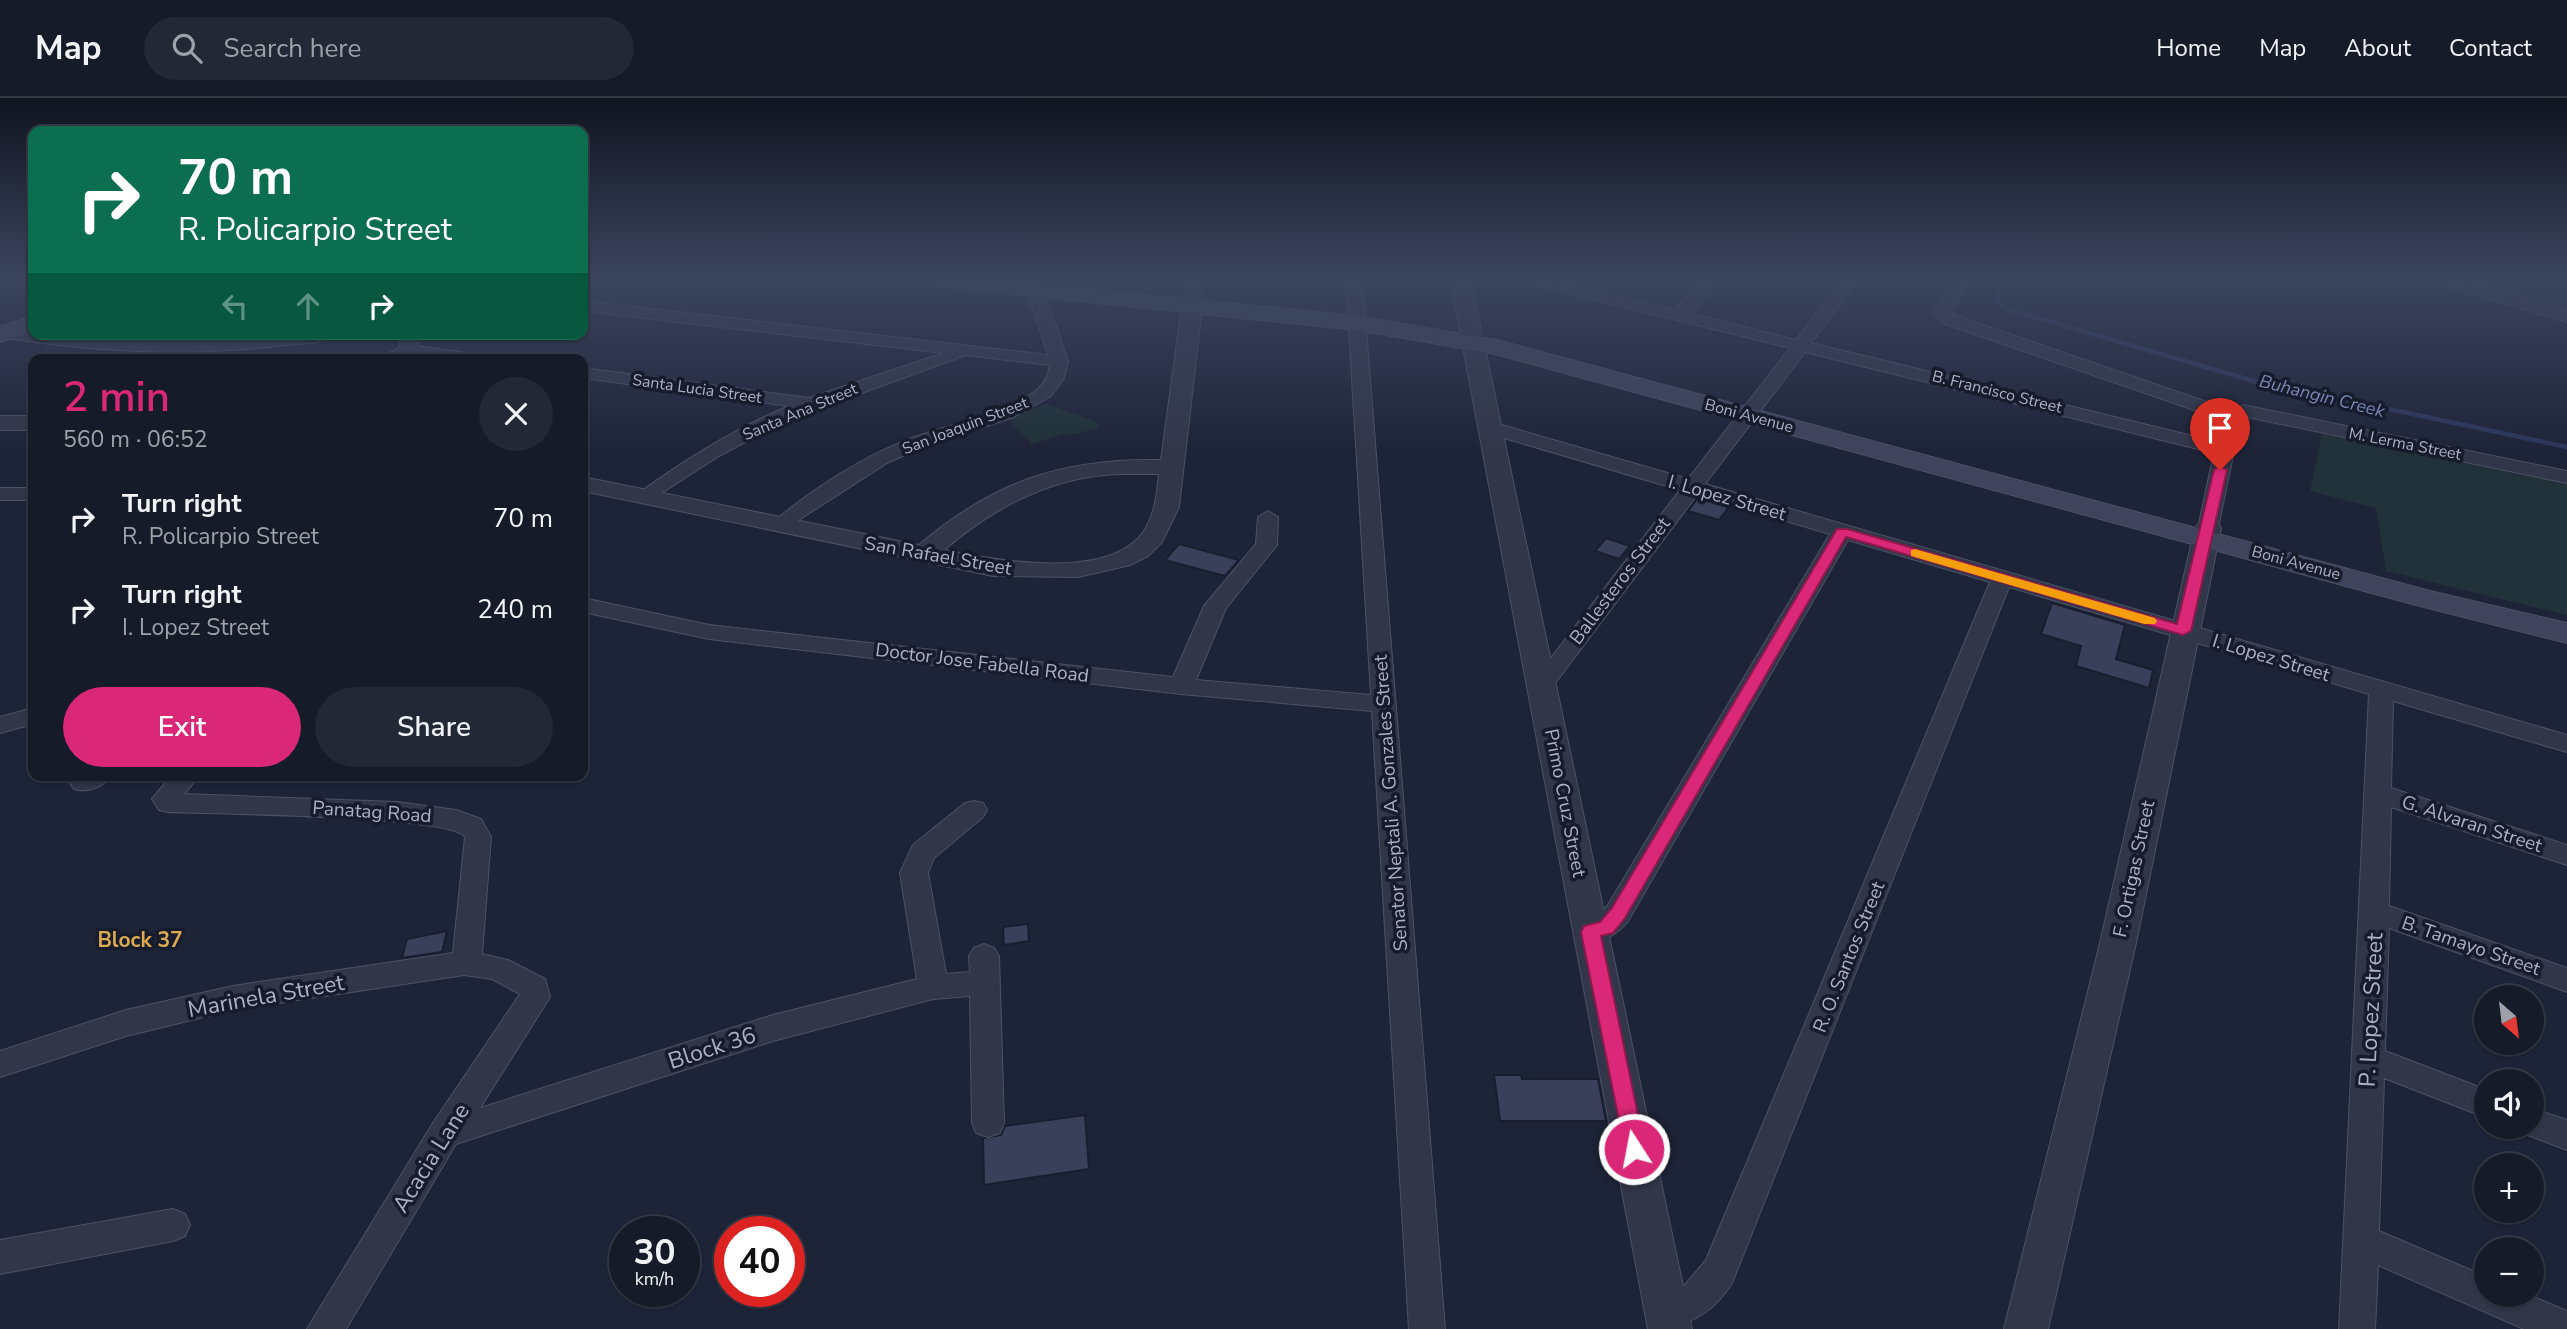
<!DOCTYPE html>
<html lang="en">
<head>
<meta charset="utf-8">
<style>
	body { margin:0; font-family:"Nunito Sans",sans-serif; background:#232836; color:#f1f3f6; height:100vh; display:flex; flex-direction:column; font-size:26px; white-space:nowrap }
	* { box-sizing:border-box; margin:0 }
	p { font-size:23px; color:#9ea1a8 }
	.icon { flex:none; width:38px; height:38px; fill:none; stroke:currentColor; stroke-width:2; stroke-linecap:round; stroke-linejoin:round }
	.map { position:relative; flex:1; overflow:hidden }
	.sheet { position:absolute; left:28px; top:256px; width:560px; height:427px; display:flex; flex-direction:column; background:#161b2a; border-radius:14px; box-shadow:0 2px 5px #0004,0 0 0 2px #353947 }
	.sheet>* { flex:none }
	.banner { position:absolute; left:28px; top:28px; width:560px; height:214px; border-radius:14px; box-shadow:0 2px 5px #0004,0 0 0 2px #353947; background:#0b6e4f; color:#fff; overflow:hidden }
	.needle { width:46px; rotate:152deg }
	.fabs { position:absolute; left:2474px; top:887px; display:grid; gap:14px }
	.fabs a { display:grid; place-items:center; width:70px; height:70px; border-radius:50%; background:#161b2a; box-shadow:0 2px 5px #0004,0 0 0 2px #353947; font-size:35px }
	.speed { position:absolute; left:609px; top:1118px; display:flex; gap:14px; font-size:35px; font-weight:700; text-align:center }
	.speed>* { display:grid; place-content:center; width:91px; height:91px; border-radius:50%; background:#161b2a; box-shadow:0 2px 5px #0004,0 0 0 2px #353947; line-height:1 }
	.speed small { font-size:18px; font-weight:400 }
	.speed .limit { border:10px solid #d22; background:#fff; color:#111 }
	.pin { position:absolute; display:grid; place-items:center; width:60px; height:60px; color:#fff; margin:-72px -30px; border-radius:50% 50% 50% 0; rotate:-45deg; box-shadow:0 0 7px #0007 }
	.pin .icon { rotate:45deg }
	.me { position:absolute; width:77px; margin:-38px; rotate:349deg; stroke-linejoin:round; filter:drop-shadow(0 0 5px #0008) }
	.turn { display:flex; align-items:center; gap:24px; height:147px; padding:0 35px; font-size:32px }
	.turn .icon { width:91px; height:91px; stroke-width:2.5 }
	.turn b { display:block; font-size:49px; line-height:60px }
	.lanes { display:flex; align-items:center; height:66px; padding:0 35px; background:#0003; justify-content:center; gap:35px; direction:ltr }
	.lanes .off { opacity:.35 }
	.round { display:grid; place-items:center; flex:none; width:74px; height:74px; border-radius:37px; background:#232836 }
	.head { display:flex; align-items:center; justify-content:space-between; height:119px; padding:0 35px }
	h1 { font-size:42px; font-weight:600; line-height:52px; color:#db2777 }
	.button { display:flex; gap:14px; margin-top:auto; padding:14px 35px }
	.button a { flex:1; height:80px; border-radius:42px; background:#db2777; color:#fff; font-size:28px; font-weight:600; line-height:80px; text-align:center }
	.button a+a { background:#232836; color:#f1f3f6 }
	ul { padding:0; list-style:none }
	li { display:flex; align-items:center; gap:21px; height:91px; padding:0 35px }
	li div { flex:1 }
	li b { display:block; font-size:26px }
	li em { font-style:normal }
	header { display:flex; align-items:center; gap:42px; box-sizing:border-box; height:98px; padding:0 35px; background:#161b2a; border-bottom:2px solid #353947 }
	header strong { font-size:33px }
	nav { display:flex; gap:38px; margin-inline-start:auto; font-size:24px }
	.search { width:490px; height:63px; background:#232836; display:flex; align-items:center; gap:18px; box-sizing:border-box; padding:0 24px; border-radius:38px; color:#9ea1a8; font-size:26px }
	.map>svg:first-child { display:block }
</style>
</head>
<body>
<header>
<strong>Map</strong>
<div class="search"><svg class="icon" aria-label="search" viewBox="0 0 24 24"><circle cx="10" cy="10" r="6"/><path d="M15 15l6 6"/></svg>Search here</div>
<nav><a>Home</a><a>Map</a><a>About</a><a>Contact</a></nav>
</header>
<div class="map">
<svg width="2567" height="1231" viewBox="0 0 2567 1231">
	<rect width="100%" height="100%" fill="#1e2438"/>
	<g fill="#203139">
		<path d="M 2423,180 L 2567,180 L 2567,223 Z"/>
		<path d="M 1046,306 L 1096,323 L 1099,330 L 1067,338 L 1064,336 L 1032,346 L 1007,320 Z"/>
		<path d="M 2323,330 L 2567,382 L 2567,517 L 2386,473 L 2376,410 L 2310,393 Z"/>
	</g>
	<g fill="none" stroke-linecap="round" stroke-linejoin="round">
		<path stroke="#2c375d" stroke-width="4.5" d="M 1981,180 L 1999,184 L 1998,204 L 2007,211 L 2254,283 L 2349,306 L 2394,312 L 2567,349"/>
	</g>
	<g fill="#3a4059" stroke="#191e2f" stroke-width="2">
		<path d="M 1698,400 L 1729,409 L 1719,422 L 1688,413 Z"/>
		<path d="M 1606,440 L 1630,448 L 1619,461 L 1595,453 Z"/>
		<path d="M 1179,446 L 1239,462 L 1225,478 L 1165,462 Z"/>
		<path d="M 2052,505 L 2125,527 L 2116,561 L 2153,572 L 2149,590 L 2076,568 L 2081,548 L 2041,536 Z"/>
		<path d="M 1028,826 L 1029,843 L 1004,847 L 1003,829 Z"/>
		<path d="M 447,833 L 442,854 L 402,860 L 407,841 Z"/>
		<path d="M 1494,977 L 1521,977 L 1522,981 L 1598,981 L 1606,1023 L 1500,1023 Z"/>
		<path d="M 1085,1017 L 1089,1071 L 984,1087 L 983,1040 L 1001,1037 L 1005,1028 Z"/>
	</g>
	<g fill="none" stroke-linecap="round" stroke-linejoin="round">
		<g stroke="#4c5164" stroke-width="2">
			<g id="minor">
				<path d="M 1023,180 L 1039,180 L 1068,263 L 1064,280 L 1051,298 L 1014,319 L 925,348 L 887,365 L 780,434 L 770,428 L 773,424 C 816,389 862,358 915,339 C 953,325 995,319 1030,297 C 1042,290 1048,281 1050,267 L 966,257 L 785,323 L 719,358 L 646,405 L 639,403 L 636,399 L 639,395 C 686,361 734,331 789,308 L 583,280 L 583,270 L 809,300 L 944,255 L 583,213 L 583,203 L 1048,257 Z"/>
				<path d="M 1187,180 L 1203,180 L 1199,204 L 1193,206 L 1185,201 Z"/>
				<path d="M 1346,180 L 1362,180 L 1445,1231 L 1409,1231 L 1372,613 L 1181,596 L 709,541 L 583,514 L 583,500 L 709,527 L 1173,579 L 1204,508 L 1256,446 L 1258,419 L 1268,413 L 1278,419 L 1277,447 L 1226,510 L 1196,582 L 1371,597 Z"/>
				<path d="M 1517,180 L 1543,180 L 1674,212 L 1706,180 L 1723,180 L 1689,215 L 1796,242 L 1844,180 L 1860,180 L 1811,245 L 2217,344 L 2226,323 L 1942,225 L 1935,214 L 1955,180 L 1971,180 L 1951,214 L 1954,217 L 2233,313 L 2243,307 L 2567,373 L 2567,385 L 2247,319 L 2235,348 L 2218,430 L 2208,436 L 2198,430 L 2214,355 L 1805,254 L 1705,386 L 2567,637 L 2567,654 L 2393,603 L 2391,690 L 2567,747 L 2567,767 L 2391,709 L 2389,808 L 2567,870 L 2567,894 L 2389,830 L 2385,953 L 2487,992 L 2487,1020 L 2384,980 L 2379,1133 L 2487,1179 L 2487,1197 L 2529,1197 L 2567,1213 L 2567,1231 L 2524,1231 L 2378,1167 L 2375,1231 L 2339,1231 L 2369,596 L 2009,489 L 1732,1185 C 1716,1211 1696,1223 1667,1231 L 1654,1226 L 1649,1213 L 1654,1200 L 1685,1187 L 1706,1162 L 1990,484 L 1848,442 L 1628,823 C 1616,837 1600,848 1580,842 L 1576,834 L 1580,826 L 1596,821 L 1608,807 L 1830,436 L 1697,397 L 1550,592 L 1534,592 L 1530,587 L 1534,582 L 1680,392 L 1484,334 L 1482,330 L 1484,326 L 1498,326 L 1688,381 L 1790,250 L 1519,183 Z"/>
				<path d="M 410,247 L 473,256 L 482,261 L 435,261 L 404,256 L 401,252 L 404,248 Z"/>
				<rect x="0" y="390" width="33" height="12"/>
				<path d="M 33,610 L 33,626 L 0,635 L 0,619 Z"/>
				<path d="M 77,677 L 111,677 C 103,690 87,695 74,691 L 70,685 Z"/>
				<path d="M 172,677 L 200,677 L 184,696 L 397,704 L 456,712 L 481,721 L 491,739 L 482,856 L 508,862 L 545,881 L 550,899 L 480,1010 L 773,917 L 917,881 L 900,775 L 913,747 L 965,705 L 974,703 L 983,705 L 987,712 L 983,719 L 934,760 L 928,775 L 946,876 L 970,874 L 969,858 L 974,850 L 984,846 L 994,850 L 999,858 L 1004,1025 L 1000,1035 L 988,1039 L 976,1035 L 972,1025 L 970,898 L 933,901 L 773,943 L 456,1046 L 346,1231 L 307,1231 L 433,1025 L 520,896 L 492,881 L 464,877 L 233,912 L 126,938 L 0,979 L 0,953 L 126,912 L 233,888 L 453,855 L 465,739 C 451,717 207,716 168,714 L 159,712 L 152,701 Z"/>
				<path d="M 2532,1010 L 2567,1022 L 2567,1052 L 2520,1034 L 2518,1029 L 2532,1029 Z"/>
				<path d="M 173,1111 L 185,1116 L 190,1127 L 185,1138 L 173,1143 L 0,1176 L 0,1142 Z"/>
			</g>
		</g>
		<g stroke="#4c5164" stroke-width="2">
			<g id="tertiary">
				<path d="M 1450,180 L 1470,180 L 1692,1231 L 1648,1231 Z"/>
				<path d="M 2430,180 L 2460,180 L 2567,212 L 2567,224 L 2433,184 Z"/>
				<path d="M 1193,195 L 1203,201 L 1179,409 L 1162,444 L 1148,458 L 1130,467 L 1078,479 L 993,478 L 583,393 L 583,379 L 919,447 C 994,383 1064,360 1161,362 L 1183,201 ZM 1120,376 L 1159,376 C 1157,395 1155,416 1144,433 C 1110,484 994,462 944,452 C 994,409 1053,378 1120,376 Z"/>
				<path d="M 0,227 L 33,232 L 33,236 L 162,242 L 335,236 C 328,246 306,245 295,246 C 196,259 98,255 0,239 Z"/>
				<path d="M 400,236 L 420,236 L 417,256 L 407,261 L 379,261 L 400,249 Z"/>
				<rect x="0" y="318" width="33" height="14"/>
				<path d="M 2208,422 L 2217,425 L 2221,430 L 2136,845 L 2048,1231 L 2004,1231 L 2100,845 L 2195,430 L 2199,425 Z"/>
			</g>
		</g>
		<g stroke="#4c5164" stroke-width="2">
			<g id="secondary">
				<path d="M 905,180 L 977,180 L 1357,218 L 1497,242 L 2430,493 L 2567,525 L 2567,545 L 2412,506 L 1495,256 L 1357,232 L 916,186 Z"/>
				<path d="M 33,218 L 33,233 L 0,244 L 0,229 Z"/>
			</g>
		</g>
		<use href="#minor" fill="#323649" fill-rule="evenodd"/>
		<use href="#tertiary" fill="#323649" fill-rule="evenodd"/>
		<use href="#secondary" fill="#3f445c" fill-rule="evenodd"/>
	</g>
	<linearGradient id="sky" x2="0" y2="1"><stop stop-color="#10141f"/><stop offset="0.51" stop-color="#3b455e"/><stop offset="1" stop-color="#3b455e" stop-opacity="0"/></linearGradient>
	<rect width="2567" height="352" fill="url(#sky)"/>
	<path fill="#db2777" stroke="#8e194d" stroke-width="2" d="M 2220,368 L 2227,372 L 2191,533 L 2183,537 L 1846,439 L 1625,820 L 1613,835 L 1601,838 L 1645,1051 L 1642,1057 L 1634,1060 L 1626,1057 L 1581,834 L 1584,828 L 1600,824 L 1612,810 L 1837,431 L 1847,431 L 2177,526 L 2214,372 Z"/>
	<path fill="#f59e0b" d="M 1915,451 L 2155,520 L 2157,523 L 2155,526 L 2144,526 L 1911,458 L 1911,452 Z"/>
	<g text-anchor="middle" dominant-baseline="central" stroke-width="7" stroke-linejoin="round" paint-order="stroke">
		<g font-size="16" fill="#abb0c6" stroke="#171c2d">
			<text transform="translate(697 291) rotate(8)">Santa Lucia Street</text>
			<text transform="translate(1997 294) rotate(14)">B. Francisco Street</text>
			<text transform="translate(800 314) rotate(-23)">Santa Ana Street</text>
			<text transform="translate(1749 318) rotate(15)">Boni Avenue</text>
			<text transform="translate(965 328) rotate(-21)">San Joaquin Street</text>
			<text transform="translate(2405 346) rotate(11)">M. Lerma Street</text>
			<text transform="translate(2296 465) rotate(15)">Boni Avenue</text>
		</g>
		<g font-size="18" font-style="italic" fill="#7986b5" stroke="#171c2d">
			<text transform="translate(2322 298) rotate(14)">Buhangin Creek</text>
		</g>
		<g font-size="19" fill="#abb0c6" stroke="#171c2d">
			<text transform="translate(1727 400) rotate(16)">I. Lopez Street</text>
			<text transform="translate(938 458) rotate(10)">San Rafael Street</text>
			<text transform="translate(1620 483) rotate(-53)">Ballesteros Street</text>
			<text transform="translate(2271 560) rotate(17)">I. Lopez Street</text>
			<text transform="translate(982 565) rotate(7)">Doctor Jose Fabella Road</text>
			<text transform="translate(1391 705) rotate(-94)">Senator Neptali A. Gonzales Street</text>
			<text transform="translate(1565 705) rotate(79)">Primo Cruz Street</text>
			<text transform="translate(372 714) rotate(4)">Panatag Road</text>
			<text transform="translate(2472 726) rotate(18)">G. Alvaran Street</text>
			<text transform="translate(2134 771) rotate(-78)">F. Ortigas Street</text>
			<text transform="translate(2471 848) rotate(19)">B. Tamayo Street</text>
			<text transform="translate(1849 859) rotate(-68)">R. O. Santos Street</text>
		</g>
		<g font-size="21" font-weight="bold" fill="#dbaa51" stroke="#171c2d">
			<text x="140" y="842">Block 37</text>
		</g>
		<g font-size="23" fill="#abb0c6" stroke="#171c2d">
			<text transform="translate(266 898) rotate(-10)">Marinela Street</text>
			<text transform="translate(2371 912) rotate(-87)">P. Lopez Street</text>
			<text transform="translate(712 950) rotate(-18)">Block 36</text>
			<text transform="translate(431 1060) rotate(-58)">Acacia Lane</text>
		</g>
	</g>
</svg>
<div class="fabs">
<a><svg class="needle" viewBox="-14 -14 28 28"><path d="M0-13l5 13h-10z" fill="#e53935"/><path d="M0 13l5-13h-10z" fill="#9ea1a8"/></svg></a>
<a><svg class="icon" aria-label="sound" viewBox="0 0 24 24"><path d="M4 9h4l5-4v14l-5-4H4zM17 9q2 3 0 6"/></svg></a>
<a>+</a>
<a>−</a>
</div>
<div class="speed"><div>30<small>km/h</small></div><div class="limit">40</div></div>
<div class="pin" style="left:2220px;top:372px;background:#d93025"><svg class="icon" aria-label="arrive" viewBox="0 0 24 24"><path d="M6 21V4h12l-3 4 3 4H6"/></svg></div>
<svg class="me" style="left:1634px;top:1051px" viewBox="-20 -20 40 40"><circle r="17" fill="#db2777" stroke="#fff" stroke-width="3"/><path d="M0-11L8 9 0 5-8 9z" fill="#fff"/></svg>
<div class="banner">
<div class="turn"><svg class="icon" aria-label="right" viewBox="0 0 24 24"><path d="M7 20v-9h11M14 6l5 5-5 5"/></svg><div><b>70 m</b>R. Policarpio Street</div></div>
<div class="lanes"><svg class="icon off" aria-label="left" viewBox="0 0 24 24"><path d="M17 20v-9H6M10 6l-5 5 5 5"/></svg><svg class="icon off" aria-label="ahead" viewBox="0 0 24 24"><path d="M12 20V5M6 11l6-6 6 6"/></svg><svg class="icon" aria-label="right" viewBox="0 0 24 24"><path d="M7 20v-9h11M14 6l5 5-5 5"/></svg></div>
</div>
<section class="sheet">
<div class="head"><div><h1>2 min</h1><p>560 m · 06:52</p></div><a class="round"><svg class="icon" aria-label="close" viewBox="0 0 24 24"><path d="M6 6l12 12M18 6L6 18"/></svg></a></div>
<ul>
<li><svg class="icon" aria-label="right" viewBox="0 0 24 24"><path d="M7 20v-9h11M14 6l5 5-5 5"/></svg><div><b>Turn right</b><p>R. Policarpio Street</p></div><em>70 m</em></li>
<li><svg class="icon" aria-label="right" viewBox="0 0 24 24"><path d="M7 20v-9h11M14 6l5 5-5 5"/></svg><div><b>Turn right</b><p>I. Lopez Street</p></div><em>240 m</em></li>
</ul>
<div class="button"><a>Exit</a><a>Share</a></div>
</section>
</div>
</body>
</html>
